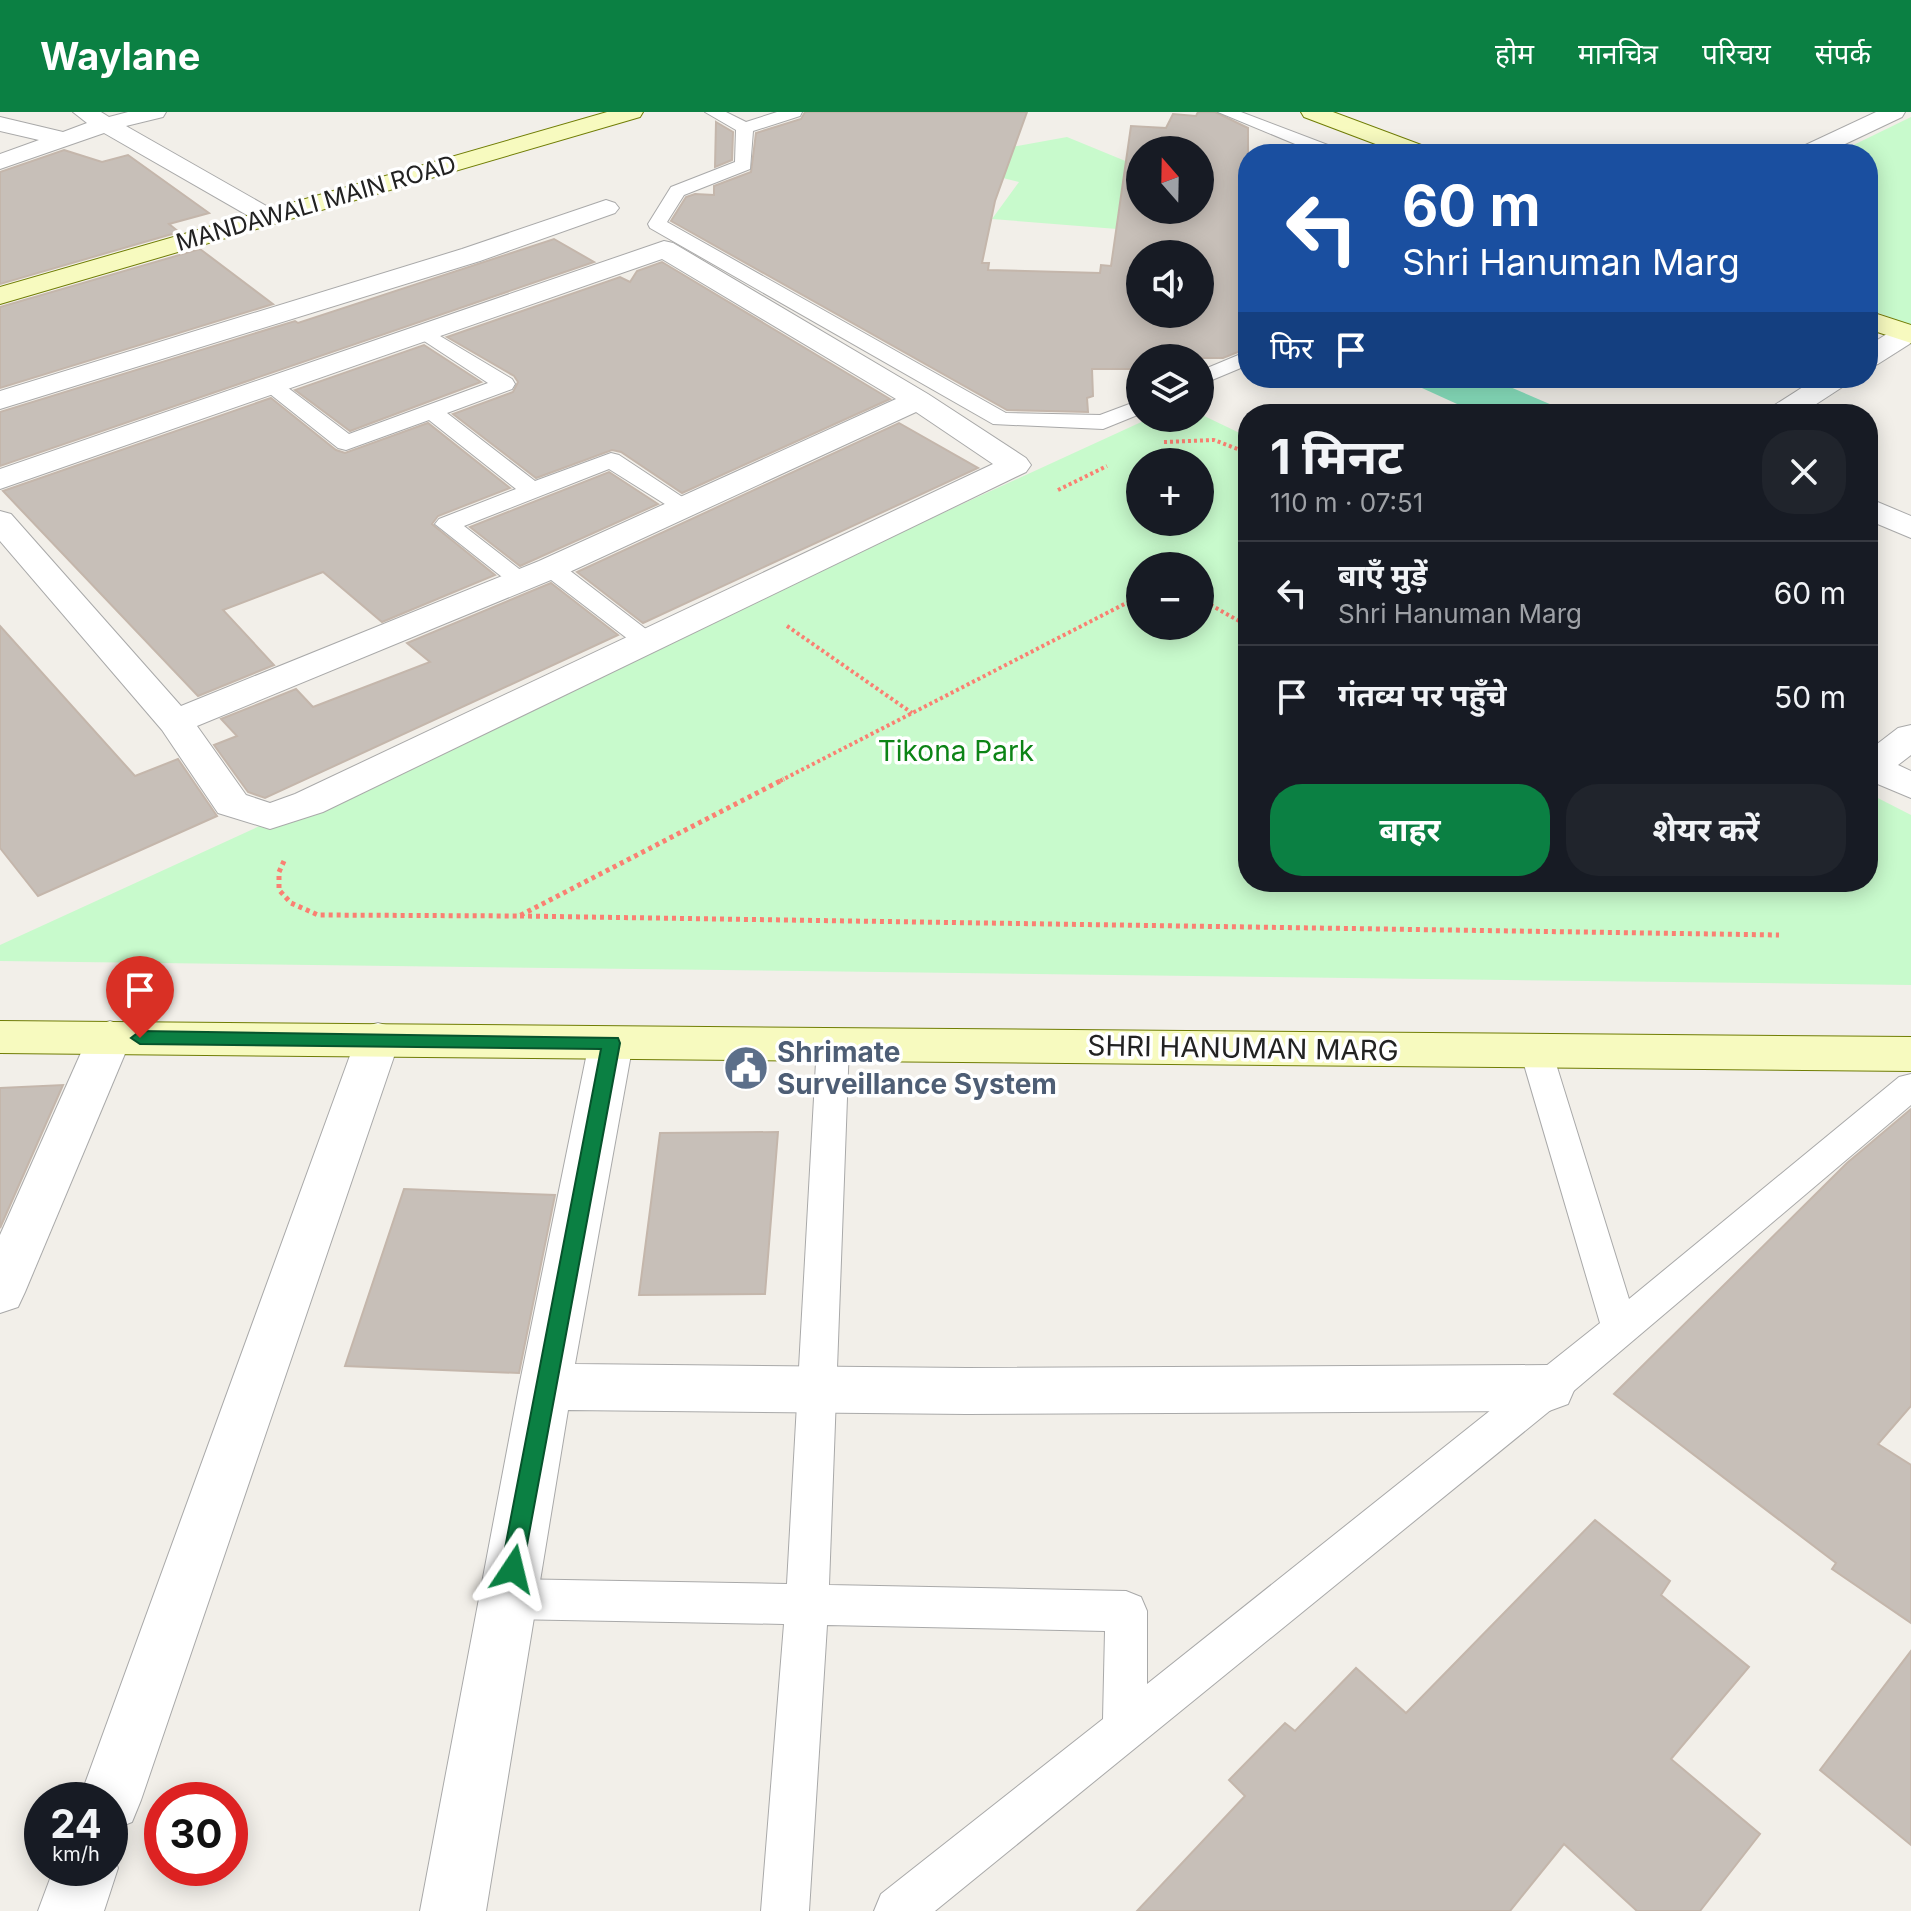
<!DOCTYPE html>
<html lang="hi">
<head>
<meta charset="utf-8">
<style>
	body { margin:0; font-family:Inter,"Noto Sans Devanagari",sans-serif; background:#20242c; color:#f1f3f6; height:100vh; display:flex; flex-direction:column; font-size:30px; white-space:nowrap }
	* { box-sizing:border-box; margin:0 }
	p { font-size:26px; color:#9ea1a6 }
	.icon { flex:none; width:44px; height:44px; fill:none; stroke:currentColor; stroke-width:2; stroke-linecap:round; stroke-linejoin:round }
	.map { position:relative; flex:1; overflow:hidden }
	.side { position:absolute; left:1238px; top:292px; width:640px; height:488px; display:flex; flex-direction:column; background:#171b24; border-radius:32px; box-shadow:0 4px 20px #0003 }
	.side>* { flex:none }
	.hud { position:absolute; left:1238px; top:32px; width:640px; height:244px; border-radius:32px; box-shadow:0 4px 20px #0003; background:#1a4fa0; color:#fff; overflow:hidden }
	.needle { width:52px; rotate:340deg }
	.tools { position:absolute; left:1126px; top:24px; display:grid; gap:16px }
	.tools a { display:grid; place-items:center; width:88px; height:88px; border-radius:50%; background:#171b24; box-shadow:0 4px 20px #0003; font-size:40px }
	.speed { position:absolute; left:24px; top:1670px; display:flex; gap:16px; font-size:40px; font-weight:700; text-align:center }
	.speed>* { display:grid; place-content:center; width:104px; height:104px; border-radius:50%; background:#171b24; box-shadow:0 4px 20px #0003; line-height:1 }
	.speed small { font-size:20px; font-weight:400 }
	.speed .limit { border:12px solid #d22; background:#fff; color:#111 }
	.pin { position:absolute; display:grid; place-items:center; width:68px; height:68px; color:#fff; margin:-82px -34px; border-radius:50% 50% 50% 0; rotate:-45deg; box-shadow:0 0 8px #0007 }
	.pin .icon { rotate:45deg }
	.me { position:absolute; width:88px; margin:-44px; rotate:10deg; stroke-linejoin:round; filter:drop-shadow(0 0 6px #0008) }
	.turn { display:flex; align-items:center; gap:28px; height:168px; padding:0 32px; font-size:36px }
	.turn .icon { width:104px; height:104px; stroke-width:2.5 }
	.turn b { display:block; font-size:56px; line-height:68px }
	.then { display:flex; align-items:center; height:76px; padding:0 32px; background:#0003; gap:16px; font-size:30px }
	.round { display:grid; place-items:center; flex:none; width:84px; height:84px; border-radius:32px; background:#20242c }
	.summary { display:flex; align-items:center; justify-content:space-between; height:136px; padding:0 32px }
	h1 { font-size:48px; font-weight:700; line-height:60px }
	.primary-button { display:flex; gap:16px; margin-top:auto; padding:16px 32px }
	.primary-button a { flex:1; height:92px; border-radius:32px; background:#0b8043; color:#fff; font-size:32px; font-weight:700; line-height:92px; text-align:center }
	.primary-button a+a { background:#20242c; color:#f1f3f6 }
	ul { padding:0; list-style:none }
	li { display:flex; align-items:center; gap:24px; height:104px; padding:0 32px; border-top:2px solid #363941 }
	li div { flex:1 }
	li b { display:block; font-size:30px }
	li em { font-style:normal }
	header { display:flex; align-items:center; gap:48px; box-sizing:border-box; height:112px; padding:0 40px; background:#0b8043; color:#fff }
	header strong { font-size:38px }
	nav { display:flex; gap:44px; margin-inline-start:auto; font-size:28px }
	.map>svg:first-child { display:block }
</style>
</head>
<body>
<header>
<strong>Waylane</strong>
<nav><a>होम</a><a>मानचित्र</a><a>परिचय</a><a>संपर्क</a></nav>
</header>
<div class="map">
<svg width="1911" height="1799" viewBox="0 0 1911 1799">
	<rect width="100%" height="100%" fill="#f2efe9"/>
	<g fill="#c8facc" fill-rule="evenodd">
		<path d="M 1911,5 L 1911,213 L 1868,197 L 1868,42 L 1835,42 Z"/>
		<path d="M 1067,25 L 1140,55 L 1140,98 L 1155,120 L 992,107 L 1019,70 L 971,58 L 1000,37 Z"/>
		<path d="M 1200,302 L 1248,325 L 1248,770 L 1868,770 L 1868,681 L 1911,703 L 1911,873 L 0,849 L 0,833 L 1150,306 L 1200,306 ZM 1140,350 L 1200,350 L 1200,410 L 1140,410 ZM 1140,454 L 1200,454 L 1200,514 L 1140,514 Z"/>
	</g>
	<path fill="#88e0be" d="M 1400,266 L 1489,266 L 1559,296 L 1548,302 L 1479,302 Z"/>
	<g fill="#c7bfb8" stroke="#c4b6ab" stroke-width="2" fill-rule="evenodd">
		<path d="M 805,0 L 1027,0 L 995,89 L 982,151 L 989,151 L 988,158 L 1100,161 L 1101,153 L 1111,154 L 1131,14 L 1166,16 L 1173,2 L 1196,4 L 1198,0 L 1215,0 L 1248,16 L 1248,236 L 1223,246 L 1140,246 L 1140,257 L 1092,257 L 1093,284 L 1087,286 L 1088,300 L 1007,298 L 671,109 L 686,85 L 695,82 L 714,83 L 714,74 L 751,60 L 756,21 L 801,7 ZM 1140,38 L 1200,38 L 1200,98 L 1140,98 ZM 1140,142 L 1200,142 L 1200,202 L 1140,202 Z"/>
		<path d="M 716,10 L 733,20 L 732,48 L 715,55 Z"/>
		<path d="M 64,38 L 102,50 L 128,43 L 209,101 L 169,112 L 179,120 L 0,172 L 0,60 Z"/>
		<path d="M 554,127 L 594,150 L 0,354 L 0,300 L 295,209 L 298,211 Z"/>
		<path d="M 200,137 L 273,192 L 0,276 L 0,195 Z"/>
		<path d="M 662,150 L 890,287 L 682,381 L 621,340 L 612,338 L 536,366 L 453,302 L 513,280 L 518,270 L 514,264 L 447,225 L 620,165 L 630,170 L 637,159 Z"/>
		<path d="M 424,233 L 481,270 L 350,319 L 295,278 Z"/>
		<path d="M 271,286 L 336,338 L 345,341 L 428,311 L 510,376 L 438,404 L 432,412 L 495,463 L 382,510 L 323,460 L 223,498 L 274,553 L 198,584 L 3,379 Z"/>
		<path d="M 899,311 L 978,356 L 643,511 L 577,460 Z"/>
		<path d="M 609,360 L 658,392 L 520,454 L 470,415 Z"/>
		<path d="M 551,471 L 618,523 L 265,686 L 248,680 L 214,633 L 237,624 L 221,607 L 296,577 L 313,595 L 430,550 L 407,531 Z"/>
		<path d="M 0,514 L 135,664 L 178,647 L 217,704 L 38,784 L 0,736 Z"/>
		<path d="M 63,973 L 0,1116 L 0,976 Z"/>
		<path d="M 1911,997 L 1911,1294 L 1878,1332 L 1911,1353 L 1911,1511 L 1832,1457 L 1836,1451 L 1614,1282 L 1847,1051 Z"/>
		<path d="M 778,1020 L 765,1182 L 639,1183 L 660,1021 Z"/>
		<path d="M 404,1077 L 555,1083 L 519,1261 L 345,1254 Z"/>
		<path d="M 1595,1408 L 1670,1469 L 1661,1483 L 1749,1555 L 1671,1647 L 1760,1722 L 1700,1799 L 1637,1799 L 1564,1732 L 1510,1799 L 1137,1799 L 1245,1684 L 1229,1668 L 1285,1611 L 1295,1619 L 1356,1556 L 1406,1601 Z"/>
		<path d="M 1911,1539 L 1911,1733 L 1820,1658 Z"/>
	</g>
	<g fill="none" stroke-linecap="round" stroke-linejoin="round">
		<g stroke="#a9a9a9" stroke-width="2">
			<g id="lane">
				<path d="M 705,0 L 726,0 L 746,10 L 777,0 L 802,0 L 800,4 L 753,19 L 750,57 L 684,83 L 667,110 L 1006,301 L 1100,303 L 1140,288 L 1140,302 L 1103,317 L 993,312 L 650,116 L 648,112 L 671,75 L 735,50 L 736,18 Z"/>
				<path d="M 1218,0 L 1241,0 L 1341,38 L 1344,42 L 1319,42 Z"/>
				<path d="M 425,215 L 512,267 L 515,272 L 512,277 L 447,301 L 535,369 L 611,341 L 619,343 L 696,394 L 692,399 L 676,399 L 609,357 L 464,414 L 532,467 L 529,472 L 511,472 L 435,412 L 439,407 L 516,377 L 429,308 L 346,338 L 338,336 L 260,274 L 271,268 L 279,269 L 349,322 L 488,271 L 418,225 L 415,221 L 418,217 Z"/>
				<path d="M 1248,239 L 1248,253 L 1200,273 L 1200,259 Z"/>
				<path d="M 551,449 L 560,451 L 655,524 L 659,529 L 655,534 L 637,534 L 542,461 L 539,456 L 542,451 Z"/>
				<path d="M 833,920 L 845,924 L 849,932 L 829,1473 L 1126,1479 L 1141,1485 L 1147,1499 L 1147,1572 L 1600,1211 L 1520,939 L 1524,931 L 1536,927 L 1548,931 L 1552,939 L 1629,1187 L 1899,965 L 1911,962 L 1911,993 L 1563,1288 L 935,1799 L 874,1799 L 881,1782 L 1103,1607 L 1105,1519 L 827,1513 L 809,1799 L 761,1799 L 784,1512 L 507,1507 L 492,1501 L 486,1487 L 492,1473 L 507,1467 L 787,1472 L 817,932 L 821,924 Z"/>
			</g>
		</g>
		<g stroke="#a9a9a9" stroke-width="2">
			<g id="street">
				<path d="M 73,0 L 101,0 L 109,5 L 128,0 L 166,0 L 163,5 L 126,14 L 277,100 L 281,105 L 277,110 L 259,110 L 104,21 L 0,57 L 0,42 L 39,28 L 0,19 L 0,5 L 63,20 L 87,11 Z"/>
				<path d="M 1876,0 L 1905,0 L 1902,5 L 1824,42 L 1793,42 L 1797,37 Z"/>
				<path d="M 606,88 L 615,91 L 619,96 L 615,101 L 480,149 L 0,297 L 0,279 L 462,137 Z"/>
				<path d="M 664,129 L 673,131 L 928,282 L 1026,346 L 1031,353 L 1026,360 L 323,700 L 270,717 L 218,701 L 162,618 L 0,429 L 0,399 L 11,402 L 181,594 L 539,449 L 896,287 L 662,147 L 0,377 L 0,357 ZM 916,300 L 993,352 L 295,682 L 270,691 L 246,683 L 197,614 L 563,463 Z"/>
				<path d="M 1906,214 L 1911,215 L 1911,231 L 1878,252 L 1868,255 L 1868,234 L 1896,216 Z"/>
				<path d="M 1817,266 L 1852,266 L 1847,272 L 1801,302 L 1766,302 L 1770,296 Z"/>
				<path d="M 1868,386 L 1911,404 L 1911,426 L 1868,408 Z"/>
				<path d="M 1911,613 L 1911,643 L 1898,653 L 1911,659 L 1911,686 L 1868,668 L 1868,639 L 1898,616 Z"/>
				<path d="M 110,909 L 126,914 L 132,925 L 25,1180 L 18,1195 L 0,1201 L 0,1123 L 88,925 L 94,914 Z"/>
				<path d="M 378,911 L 394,915 L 400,927 L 141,1688 L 132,1710 L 110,1719 L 110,1688 L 79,1688 L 356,927 L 362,915 Z"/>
				<path d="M 611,915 L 627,919 L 633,931 L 575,1252 L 967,1256 L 1549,1253 L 1568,1260 L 1575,1276 L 1568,1292 L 1549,1299 L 967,1302 L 568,1298 L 486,1799 L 420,1799 L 519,1275 L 589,931 L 595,919 Z"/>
				<path d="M 110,1736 L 118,1756 L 104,1799 L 38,1799 L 54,1756 L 110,1756 Z"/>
			</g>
		</g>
		<g stroke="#707d05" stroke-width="2">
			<g id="secondary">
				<path d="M 607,0 L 643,0 L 640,5 L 0,192 L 0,175 Z"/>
				<path d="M 1301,0 L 1333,0 L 1432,37 L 1436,42 L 1402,42 L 1304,5 Z"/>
				<path d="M 1868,199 L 1911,213 L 1911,231 L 1868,217 Z"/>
				<path d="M 0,909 L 1911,925 L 1911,959 L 0,941 Z"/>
			</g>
		</g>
		<g stroke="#fa8072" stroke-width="4" stroke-dasharray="3 3" stroke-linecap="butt">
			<path d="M 1164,330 L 1214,328 L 1248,341"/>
			<path d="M 1058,378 L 1107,354"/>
			<path d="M 1200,487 L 1248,514"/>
			<path d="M 787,514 L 912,601"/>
			<path d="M 780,669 L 1140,484"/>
		</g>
		<g stroke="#fa8072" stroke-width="5" stroke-dasharray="4 4" stroke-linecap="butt">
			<path d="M 284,749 L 279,760 L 279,778 L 291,791 L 318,803 L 519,804 L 784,667"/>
			<path d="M 520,804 L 1779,823"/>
		</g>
		<use href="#lane" fill="#fff" fill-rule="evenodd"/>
		<use href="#street" fill="#fff" fill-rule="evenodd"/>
		<use href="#secondary" fill="#f7fabf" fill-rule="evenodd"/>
	</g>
	<path fill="#0b8043" stroke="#07532c" stroke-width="2" d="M 140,919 L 618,926 L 620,931 L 521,1465 L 513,1468 L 504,1465 L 501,1457 L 601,937 L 140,932 L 131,926 Z"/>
	<defs>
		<g id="civic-disc" transform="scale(2.3)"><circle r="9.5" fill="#5c6f8a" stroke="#fff"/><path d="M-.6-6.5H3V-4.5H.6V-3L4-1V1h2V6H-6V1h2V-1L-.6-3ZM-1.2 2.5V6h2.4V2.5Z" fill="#fff"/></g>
	</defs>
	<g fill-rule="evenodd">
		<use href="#civic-disc" x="746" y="956"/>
	</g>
	<g text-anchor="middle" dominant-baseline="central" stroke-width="7" stroke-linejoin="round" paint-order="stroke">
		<g font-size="24" fill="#222" stroke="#fff">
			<text transform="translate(316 91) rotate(-16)">MANDAWALI MAIN ROAD</text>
		</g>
		<g font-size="28" fill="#0c8416" stroke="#fff">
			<text x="956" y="639">Tikona Park</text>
		</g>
		<g font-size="28" fill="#222" stroke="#fff">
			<text transform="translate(1243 936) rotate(1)">SHRI HANUMAN MARG</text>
		</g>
		<g font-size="28" font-weight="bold" fill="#4e5e75" stroke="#fff" text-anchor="start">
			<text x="777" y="940">Shrimate<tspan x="777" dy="32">Surveillance System</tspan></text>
		</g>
	</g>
</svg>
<div class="tools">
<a><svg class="needle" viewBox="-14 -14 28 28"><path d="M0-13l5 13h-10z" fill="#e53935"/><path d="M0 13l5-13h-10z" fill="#9ea1a6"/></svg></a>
<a><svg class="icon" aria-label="sound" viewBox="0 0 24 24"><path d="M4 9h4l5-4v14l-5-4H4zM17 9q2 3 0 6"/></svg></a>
<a><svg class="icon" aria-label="layers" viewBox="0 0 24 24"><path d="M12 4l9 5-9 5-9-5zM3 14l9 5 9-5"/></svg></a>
<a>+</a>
<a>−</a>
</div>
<div class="speed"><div>24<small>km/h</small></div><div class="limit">30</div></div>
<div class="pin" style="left:140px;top:926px;background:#d93025"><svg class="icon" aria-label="arrive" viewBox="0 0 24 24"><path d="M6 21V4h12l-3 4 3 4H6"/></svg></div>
<svg class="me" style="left:513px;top:1457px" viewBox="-20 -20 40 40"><path d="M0-17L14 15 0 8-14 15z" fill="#0b8043" stroke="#fff" stroke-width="4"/></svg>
<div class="hud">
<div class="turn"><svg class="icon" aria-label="left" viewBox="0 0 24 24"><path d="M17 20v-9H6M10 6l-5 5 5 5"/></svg><div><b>60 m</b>Shri Hanuman Marg</div></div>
<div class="then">फिर<svg class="icon" aria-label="arrive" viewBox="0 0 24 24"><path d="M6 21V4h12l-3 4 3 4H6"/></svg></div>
</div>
<section class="side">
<div class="summary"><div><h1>1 मिनट</h1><p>110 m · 07:51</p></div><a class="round"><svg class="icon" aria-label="close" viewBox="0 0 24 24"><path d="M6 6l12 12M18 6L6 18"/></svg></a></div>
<ul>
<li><svg class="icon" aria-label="left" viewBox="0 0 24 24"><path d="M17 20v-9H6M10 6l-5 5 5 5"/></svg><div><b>बाएँ मुड़ें</b><p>Shri Hanuman Marg</p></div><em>60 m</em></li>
<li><svg class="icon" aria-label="arrive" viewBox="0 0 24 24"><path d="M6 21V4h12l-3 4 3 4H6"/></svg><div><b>गंतव्य पर पहुँचे</b></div><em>50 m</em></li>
</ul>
<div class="primary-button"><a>बाहर</a><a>शेयर करें</a></div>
</section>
</div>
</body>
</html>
